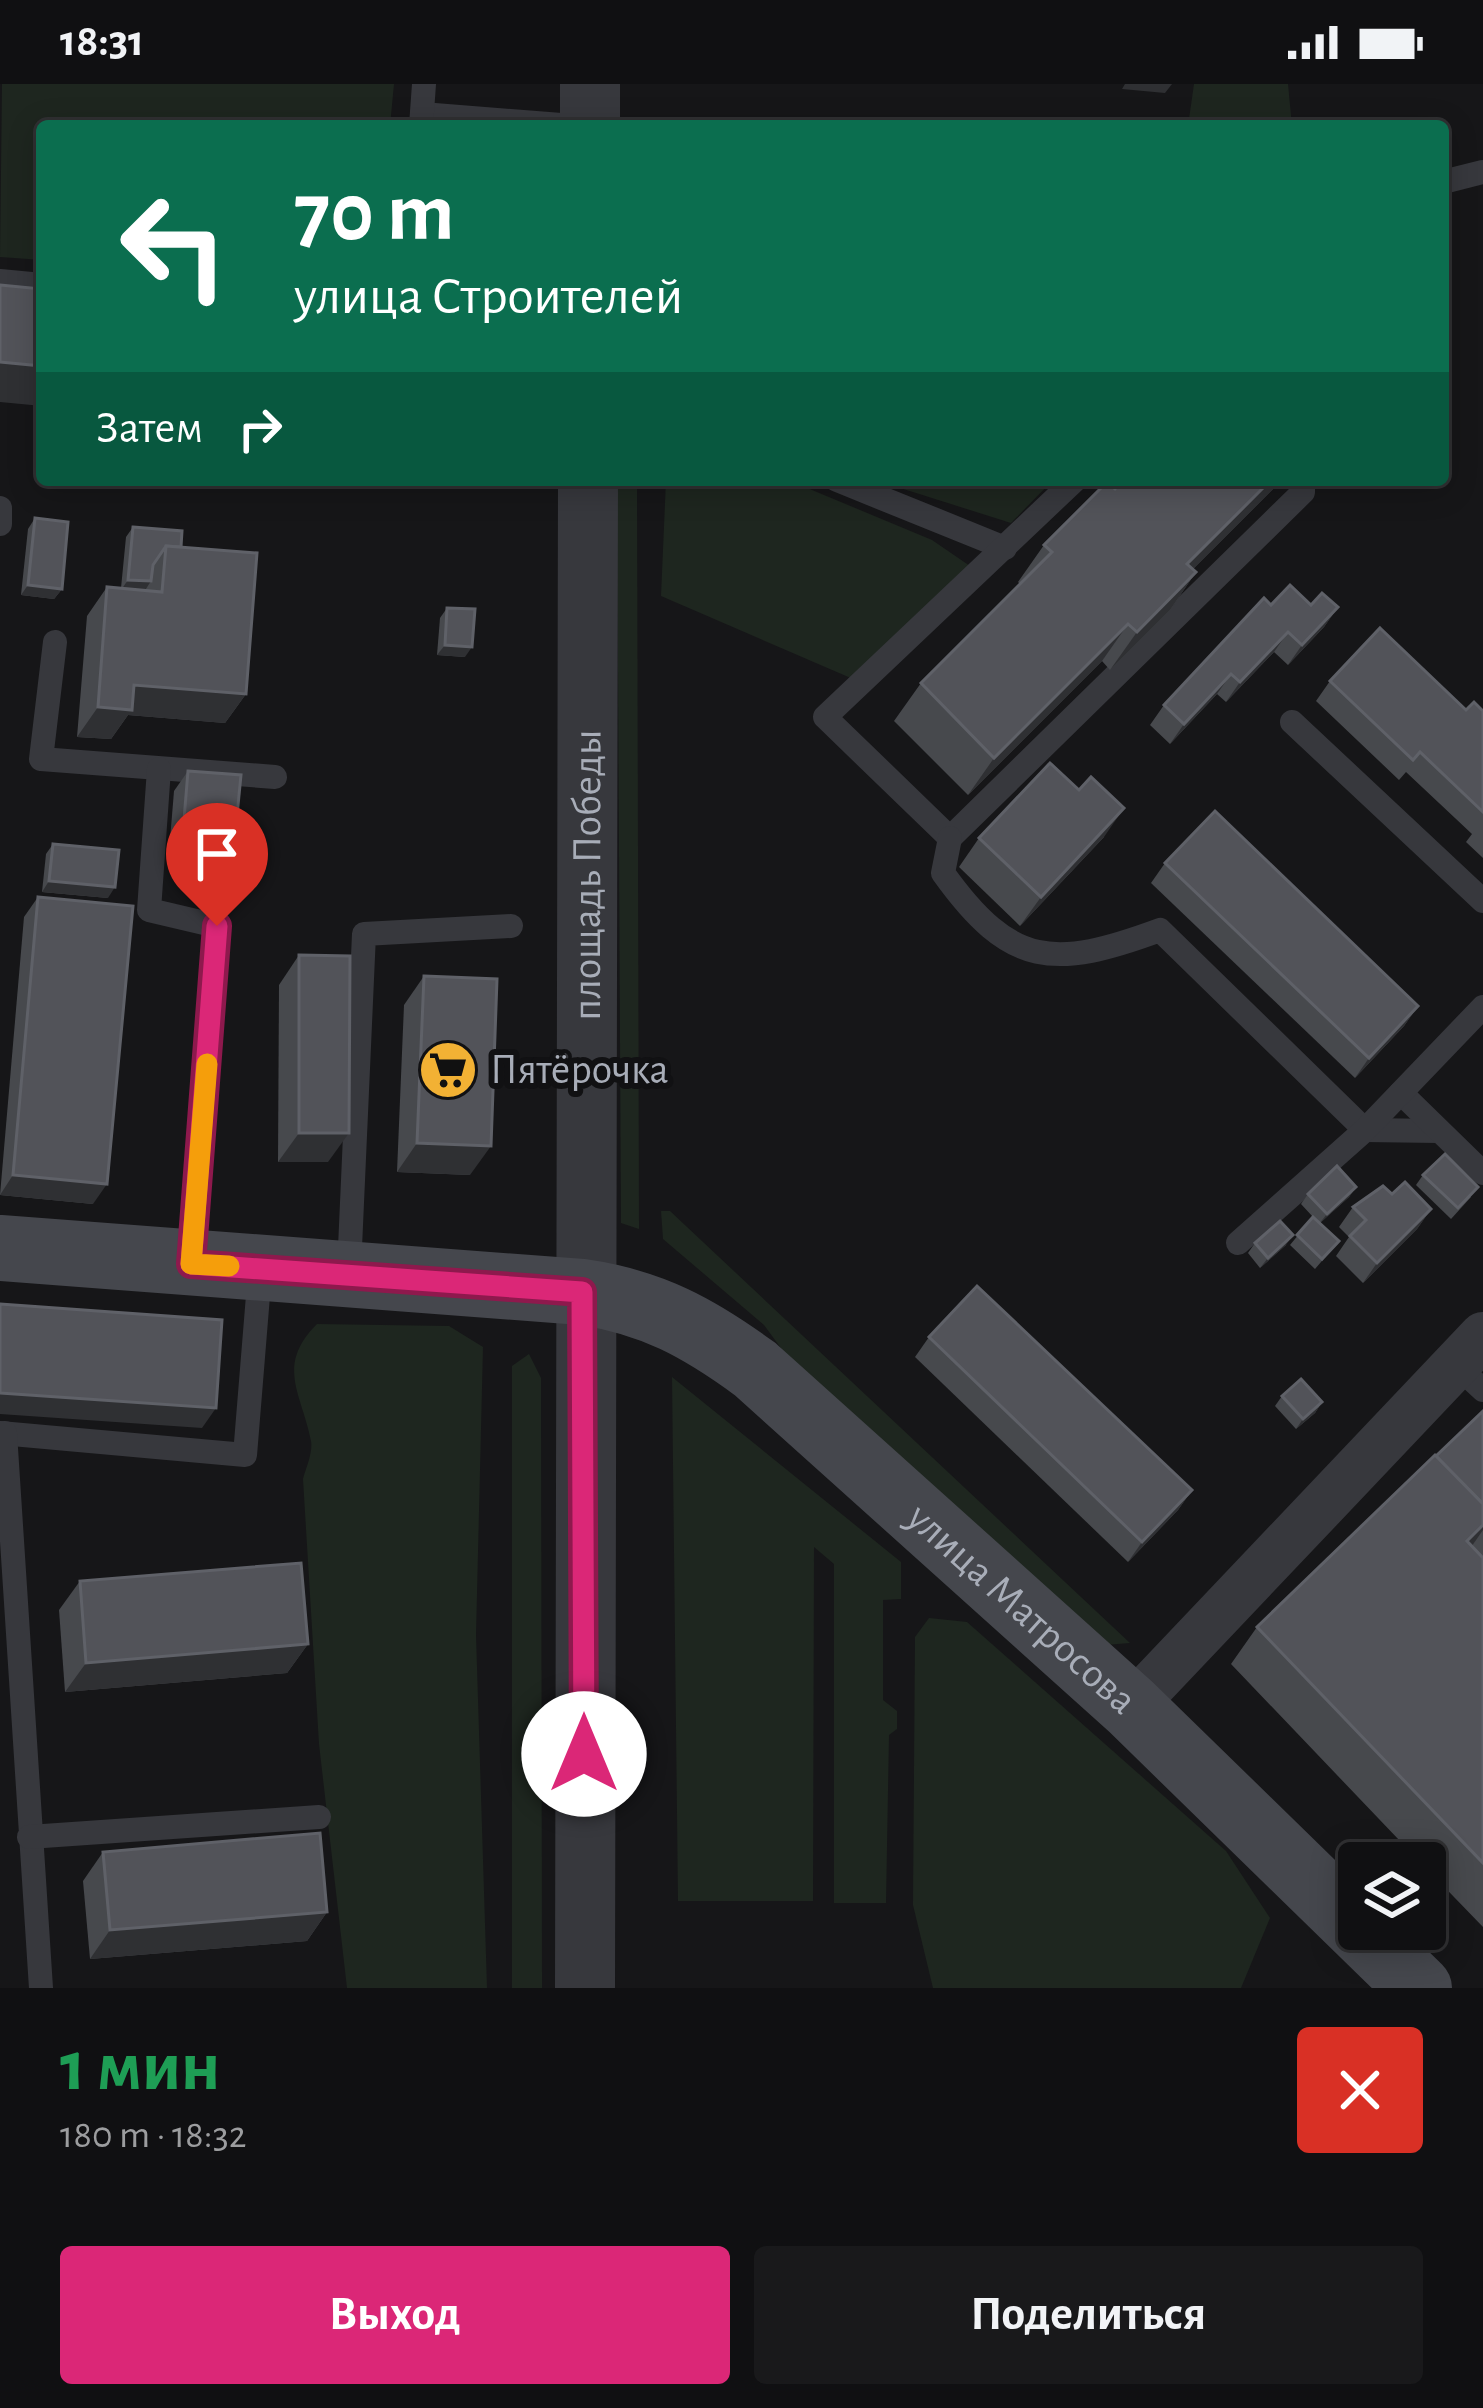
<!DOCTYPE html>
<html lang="ru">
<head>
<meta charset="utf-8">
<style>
	body { margin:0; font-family:"Alegreya Sans",sans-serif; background:#19191b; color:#f1f3f6; height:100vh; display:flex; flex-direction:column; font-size:45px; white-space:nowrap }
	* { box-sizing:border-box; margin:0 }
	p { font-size:39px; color:#9c9d9f }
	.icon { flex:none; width:66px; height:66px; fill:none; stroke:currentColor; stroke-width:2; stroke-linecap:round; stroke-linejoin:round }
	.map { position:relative; height:1904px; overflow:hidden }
	.sheet { display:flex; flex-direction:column; background:#101012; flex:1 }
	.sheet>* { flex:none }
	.top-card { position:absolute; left:36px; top:36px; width:1413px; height:366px; border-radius:12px; box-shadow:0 6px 30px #0003,0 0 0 3px #303032; background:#0b6e4f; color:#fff; overflow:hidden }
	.tools { position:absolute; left:1338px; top:1758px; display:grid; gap:24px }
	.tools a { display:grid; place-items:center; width:108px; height:108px; border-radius:12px; background:#101012; box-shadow:0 6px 30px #0003,0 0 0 3px #303032; font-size:60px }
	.pin { position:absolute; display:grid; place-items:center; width:102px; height:102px; color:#fff; margin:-123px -51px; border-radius:50% 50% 50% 0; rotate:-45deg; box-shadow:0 0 12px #0007 }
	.pin .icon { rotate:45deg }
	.me { position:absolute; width:132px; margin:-66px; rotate:0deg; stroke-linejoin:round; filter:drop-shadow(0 0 9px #0008) }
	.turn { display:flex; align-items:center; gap:42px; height:252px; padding:0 60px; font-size:54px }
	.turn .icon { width:156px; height:156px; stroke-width:2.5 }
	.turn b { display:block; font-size:84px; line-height:102px }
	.then { display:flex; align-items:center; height:114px; padding:0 60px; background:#0003; gap:24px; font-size:45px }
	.round { display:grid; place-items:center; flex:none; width:126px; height:126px; border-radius:12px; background:#19191b }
	.summary { display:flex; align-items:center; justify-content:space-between; height:204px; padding:0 60px }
	h1 { font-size:72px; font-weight:700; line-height:90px; color:#1e9e55 }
	.button { display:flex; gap:24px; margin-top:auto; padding:24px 60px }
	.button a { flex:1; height:138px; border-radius:12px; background:#db2777; color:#fff; font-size:48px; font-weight:700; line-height:138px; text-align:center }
	.button a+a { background:#19191b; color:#f1f3f6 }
	.status { display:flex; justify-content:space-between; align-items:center; height:84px; padding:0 60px; background:#101012; direction:ltr }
	.status svg { height:33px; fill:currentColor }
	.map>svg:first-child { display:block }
</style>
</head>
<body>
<div class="status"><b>18:31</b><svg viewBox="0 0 49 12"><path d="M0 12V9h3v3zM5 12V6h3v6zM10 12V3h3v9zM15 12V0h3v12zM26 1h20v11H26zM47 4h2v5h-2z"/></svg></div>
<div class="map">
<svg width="1483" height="1904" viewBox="0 0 1483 1904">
	<rect width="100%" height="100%" fill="#161618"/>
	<g fill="#1e261f">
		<path d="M 2,0 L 394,0 L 390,42 L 42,42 L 42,176 L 0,173 Z"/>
		<path d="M 1194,0 L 1288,0 L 1292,42 L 1188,42 Z"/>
		<path d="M 617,396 L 637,396 L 639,1145 L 621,1139 Z"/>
		<path d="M 666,396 L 788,396 L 932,456 L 970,482 L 853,595 L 661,512 Z"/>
		<path d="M 875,396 L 1053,396 L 1011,439 Z"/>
		<path d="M 661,1127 L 670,1127 L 1130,1559 L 1105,1561 L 789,1275 L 764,1241 L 663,1155 Z"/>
		<path d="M 317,1240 L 449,1242 L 483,1263 L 476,1551 L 487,1904 L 347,1904 L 319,1660 L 303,1395 C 306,1383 313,1369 311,1357 C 302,1310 275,1282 317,1240 Z"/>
		<path d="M 529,1270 L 541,1294 L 542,1904 L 512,1904 L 512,1282 Z"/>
		<path d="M 672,1293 L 901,1478 L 901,1515 L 883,1516 L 883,1616 L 897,1627 L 897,1645 L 889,1651 L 886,1819 L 834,1819 L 834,1480 L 814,1463 L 813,1817 L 678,1817 Z"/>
		<path d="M 929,1534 L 967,1538 L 1226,1767 L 1270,1834 L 1241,1904 L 933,1904 L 913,1821 L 915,1553 Z"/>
	</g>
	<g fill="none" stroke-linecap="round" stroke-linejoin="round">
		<g stroke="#37383d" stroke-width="24">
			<path d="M 422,30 L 574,42"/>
			<path d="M 421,42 L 424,0"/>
			<path d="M 1443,98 L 1483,88"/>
			<path d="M 0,197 L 42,201"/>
			<path d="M 837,396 L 1005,464"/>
			<path d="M 1075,396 L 825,633 L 950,754 L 1303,408 L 1303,396"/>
			<path d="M 0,424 L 0,440"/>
			<path d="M 55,558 L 41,675 L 275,693"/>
			<path d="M 1292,638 L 1483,817"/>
			<path d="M 159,685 L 149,826 L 217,842 L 192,1178"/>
			<path d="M 950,754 L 943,789 C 1011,884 1054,885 1160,846 L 1365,1046 L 1439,1047"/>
			<path d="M 1401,1009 L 1483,1089"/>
			<path d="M 1238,1159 L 1365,1046 L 1483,923"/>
			<path d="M 349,1186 L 364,850 L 511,842"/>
			<path d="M 1456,1281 L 1483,1306"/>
			<path d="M 0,1349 L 245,1371 L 260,1187"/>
			<path d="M 5,1349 L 41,1904"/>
			<path d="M 29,1753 L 319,1733"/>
		</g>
		<path stroke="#37383d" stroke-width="48" d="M 1131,1623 L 1483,1252"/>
		<g stroke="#37383d" stroke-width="60">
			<path d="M 590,42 L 590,0"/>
			<path id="s1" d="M 585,1904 L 588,396"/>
		</g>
		<path stroke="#45474d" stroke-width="66" id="s2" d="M 0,1164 L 582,1208 C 652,1218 699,1244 755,1285 L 1131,1623 L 1419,1904"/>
	</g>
	<g fill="#47494d">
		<path d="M 1123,396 L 1282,396 L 1193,485 L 1196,488 L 1170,526 L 1110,586 L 1102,577 L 968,711 L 894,637 L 921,599 L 1020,500 L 1018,498 L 1044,461 Z"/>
		<path d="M 35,434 L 62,505 L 54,515 L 21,511 L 28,445 Z"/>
		<path d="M 133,443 L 181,463 L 246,610 L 225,639 L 128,631 L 111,655 L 77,653 L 87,532 L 107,503 L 121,504 L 126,453 Z"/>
		<path d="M 1271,521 L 1338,523 L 1324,543 L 1288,581 L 1274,568 L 1226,618 L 1217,610 L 1170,660 L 1150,641 L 1164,621 Z"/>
		<path d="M 447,524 L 465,573 L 437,571 L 440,534 Z"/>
		<path d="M 1330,597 L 1466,626 L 1483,627 L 1483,774 L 1466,758 L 1472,750 L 1406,688 L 1399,696 L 1316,617 Z"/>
		<path d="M 188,687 L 235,752 L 221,772 L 169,768 L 174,707 Z"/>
		<path d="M 1104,753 L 1020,842 L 959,783 L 979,754 Z"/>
		<path d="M 53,760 L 108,814 L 42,808 L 46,770 Z"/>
		<path d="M 1165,779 L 1418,922 L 1404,942 L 1355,994 L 1151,799 Z"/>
		<path d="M 38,813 L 93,1120 L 0,1111 L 24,833 Z"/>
		<path d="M 299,871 L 328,1078 L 278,1078 L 279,901 Z"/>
		<path d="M 424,892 L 470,1091 L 397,1088 L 404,921 Z"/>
		<path d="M 1423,1091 L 1471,1113 L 1451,1135 L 1416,1101 Z"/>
		<path d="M 1356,1103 L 1349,1113 L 1320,1139 L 1339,1157 L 1315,1185 L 1290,1161 L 1313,1133 L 1301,1120 L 1308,1110 Z"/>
		<path d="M 1392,1110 L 1431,1125 L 1417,1145 L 1363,1199 L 1336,1172 L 1349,1153 L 1339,1143 L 1353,1123 Z"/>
		<path d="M 1255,1159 L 1286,1161 L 1260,1184 L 1248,1169 Z"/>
		<path d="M 929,1253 L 1192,1406 L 1178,1426 L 1128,1478 L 915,1273 Z"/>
		<path d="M 1282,1312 L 1322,1318 L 1315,1329 L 1296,1345 L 1275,1322 Z"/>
		<path d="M 1483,1327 L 1483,1843 L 1425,1783 L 1425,1779 L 1421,1779 L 1231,1580 L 1257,1543 Z"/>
		<path d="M 80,1497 L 308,1560 L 287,1589 L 65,1608 L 59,1526 Z"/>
		<path d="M 103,1768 L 327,1828 L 307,1857 L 90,1875 L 83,1797 Z"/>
	</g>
	<g fill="#2f3033">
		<path d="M 1125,0 L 1172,0 L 1165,9 L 1122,5 Z"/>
		<path d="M 0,278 L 42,282 L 42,322 L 0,318 Z"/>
		<path d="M 1271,396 L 1282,396 L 1161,517 L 1187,480 Z"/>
		<path d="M 1196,488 L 1170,526 L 1110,586 L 1137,548 Z"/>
		<path d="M 128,496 L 151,497 L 144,508 L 121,506 Z"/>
		<path d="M 28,501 L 62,505 L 54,515 L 21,511 Z"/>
		<path d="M 1338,523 L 1324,543 L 1288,581 L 1302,561 Z"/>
		<path d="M 1128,540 L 1102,577 L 968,711 L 994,674 Z"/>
		<path d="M 1288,548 L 1274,568 L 1226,618 L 1240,598 Z"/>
		<path d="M 445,561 L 472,563 L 465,573 L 437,571 Z"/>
		<path d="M 1231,590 L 1217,610 L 1170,660 L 1184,640 Z"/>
		<path d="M 134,601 L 246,610 L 225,639 L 128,631 L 111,655 L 77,653 L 98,623 Z"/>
		<path d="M 1124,724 L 1104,753 L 1020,842 L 1041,813 Z"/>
		<path d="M 183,748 L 235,752 L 221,772 L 169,768 Z"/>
		<path d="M 49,797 L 115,803 L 108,814 L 42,808 Z"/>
		<path d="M 1418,922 L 1404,942 L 1355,994 L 1369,974 Z"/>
		<path d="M 299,1049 L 349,1049 L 328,1078 L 278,1078 Z"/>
		<path d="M 417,1059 L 491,1062 L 470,1091 L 397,1088 Z"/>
		<path d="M 13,1091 L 107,1100 L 93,1120 L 0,1111 Z"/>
		<path d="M 1356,1103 L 1349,1113 L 1319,1140 L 1327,1130 Z"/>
		<path d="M 1431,1125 L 1417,1145 L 1363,1199 L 1377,1179 Z"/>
		<path d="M 1293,1151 L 1286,1161 L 1260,1184 L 1268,1174 Z"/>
		<path d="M 0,1309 L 216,1324 L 202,1344 L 0,1330 Z"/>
		<path d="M 1322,1318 L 1315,1329 L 1296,1345 L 1303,1335 Z"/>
		<path d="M 1192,1406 L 1178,1426 L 1128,1478 L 1142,1458 Z"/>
		<path d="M 1483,1441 L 1483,1446 L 1467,1469 L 1467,1457 Z"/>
		<path d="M 308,1560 L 287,1589 L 65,1608 L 86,1579 Z"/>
		<path d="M 327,1828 L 307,1857 L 90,1875 L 110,1846 Z"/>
	</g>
	<g fill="#525359" stroke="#5f6168" stroke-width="3">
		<path d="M 0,201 L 42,205 L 42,282 L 0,278 Z"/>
		<path d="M 1123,396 L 1271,396 L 1187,480 L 1196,488 L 1137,548 L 1128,540 L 994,674 L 921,599 L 1052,468 L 1044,461 L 1107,398 L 1115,405 Z"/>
		<path d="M 35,434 L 68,438 L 62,505 L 28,501 Z"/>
		<path d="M 133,443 L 182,447 L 181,463 L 166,462 L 153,481 L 151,497 L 128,496 Z"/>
		<path d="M 166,462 L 257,469 L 246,610 L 134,601 L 132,626 L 98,623 L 107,503 L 162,508 Z"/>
		<path d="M 1290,501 L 1311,521 L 1322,509 L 1338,523 L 1302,561 L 1288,548 L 1240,598 L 1231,590 L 1184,640 L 1164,621 L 1264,514 L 1271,521 Z"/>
		<path d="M 447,524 L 475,525 L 472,563 L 445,561 Z"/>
		<path d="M 1380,544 L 1466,626 L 1474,618 L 1483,627 L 1483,728 L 1420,668 L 1413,676 L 1330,597 Z"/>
		<path d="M 1050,679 L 1079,706 L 1091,693 L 1124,724 L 1041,813 L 979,754 Z"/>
		<path d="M 188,687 L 241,691 L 235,752 L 183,748 Z"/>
		<path d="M 1215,727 L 1418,922 L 1369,974 L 1165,779 Z"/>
		<path d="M 53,760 L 119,766 L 115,803 L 49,797 Z"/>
		<path d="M 38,813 L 133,822 L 107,1100 L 13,1091 Z"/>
		<path d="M 299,871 L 350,872 L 349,1049 L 299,1049 Z"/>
		<path d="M 424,892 L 497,895 L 491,1062 L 417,1059 Z"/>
		<path d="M 1445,1070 L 1478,1103 L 1458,1124 L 1423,1091 Z"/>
		<path d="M 1337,1082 L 1356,1103 L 1327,1130 L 1308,1110 Z"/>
		<path d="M 1405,1098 L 1431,1125 L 1377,1179 L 1350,1152 L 1366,1136 L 1353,1123 L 1383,1102 L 1392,1110 Z"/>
		<path d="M 1313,1133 L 1339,1157 L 1322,1175 L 1297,1151 Z"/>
		<path d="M 1280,1137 L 1293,1151 L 1268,1174 L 1255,1159 Z"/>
		<path d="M 977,1202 L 1192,1406 L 1142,1458 L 929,1253 Z"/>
		<path d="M 0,1220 L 222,1236 L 216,1324 L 0,1309 Z"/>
		<path d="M 1301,1295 L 1322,1318 L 1303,1335 L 1282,1312 Z"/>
		<path d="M 1483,1327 L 1483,1420 L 1436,1372 Z"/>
		<path d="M 1435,1371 L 1483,1420 L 1483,1441 L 1467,1457 L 1483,1474 L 1483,1779 L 1257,1543 Z"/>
		<path d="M 301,1479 L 308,1560 L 86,1579 L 80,1497 Z"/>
		<path d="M 320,1749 L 327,1828 L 110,1846 L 103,1768 Z"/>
	</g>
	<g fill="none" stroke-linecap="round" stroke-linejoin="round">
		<g stroke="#8e194d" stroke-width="30">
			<path id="route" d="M 217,842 L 191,1180 L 582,1208 L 584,1670"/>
		</g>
		<use href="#route" stroke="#db2777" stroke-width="21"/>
		<path stroke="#f59e0b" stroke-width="21" d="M 207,980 L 191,1180 L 229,1182"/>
	</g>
	<defs>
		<g id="supermarket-disc" transform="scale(3)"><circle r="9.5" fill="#f2b134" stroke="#111113"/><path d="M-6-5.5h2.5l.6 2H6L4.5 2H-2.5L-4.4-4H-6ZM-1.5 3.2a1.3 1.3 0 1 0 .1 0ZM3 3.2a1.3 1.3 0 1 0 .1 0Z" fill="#111"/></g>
	</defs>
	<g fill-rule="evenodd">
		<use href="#supermarket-disc" x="448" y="986"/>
	</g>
	<g text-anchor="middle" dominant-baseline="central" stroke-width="12" stroke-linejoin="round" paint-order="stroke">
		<g font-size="42" fill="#a8adb8" stroke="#111113">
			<text stroke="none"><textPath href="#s1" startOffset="1113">площадь Победы</textPath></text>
			<text stroke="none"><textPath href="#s2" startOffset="1134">улица Матросова</textPath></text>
		</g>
		<g font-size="42" fill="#a8adb8" stroke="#111113" text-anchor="start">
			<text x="490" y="986">Пятёрочка</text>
		</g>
	</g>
</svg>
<div class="tools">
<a><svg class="icon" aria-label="layers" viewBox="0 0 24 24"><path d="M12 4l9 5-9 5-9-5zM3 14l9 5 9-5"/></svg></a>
</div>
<div class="pin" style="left:217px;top:842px;background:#d93025"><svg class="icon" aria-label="arrive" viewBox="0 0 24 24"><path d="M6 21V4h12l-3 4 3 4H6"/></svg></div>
<svg class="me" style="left:584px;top:1670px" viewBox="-20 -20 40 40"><circle r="19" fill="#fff"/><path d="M0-13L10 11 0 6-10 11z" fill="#db2777"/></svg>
<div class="top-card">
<div class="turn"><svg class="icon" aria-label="left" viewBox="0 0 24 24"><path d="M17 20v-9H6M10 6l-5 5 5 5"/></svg><div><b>70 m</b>улица Строителей</div></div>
<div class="then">Затем<svg class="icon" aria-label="right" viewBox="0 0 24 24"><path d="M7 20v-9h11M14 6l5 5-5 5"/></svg></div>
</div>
</div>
<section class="sheet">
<div class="summary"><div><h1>1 мин</h1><p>180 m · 18:32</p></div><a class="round" style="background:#d93025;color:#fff"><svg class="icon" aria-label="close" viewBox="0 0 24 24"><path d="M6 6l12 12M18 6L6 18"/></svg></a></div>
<div class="button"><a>Выход</a><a>Поделиться</a></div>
</section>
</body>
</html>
